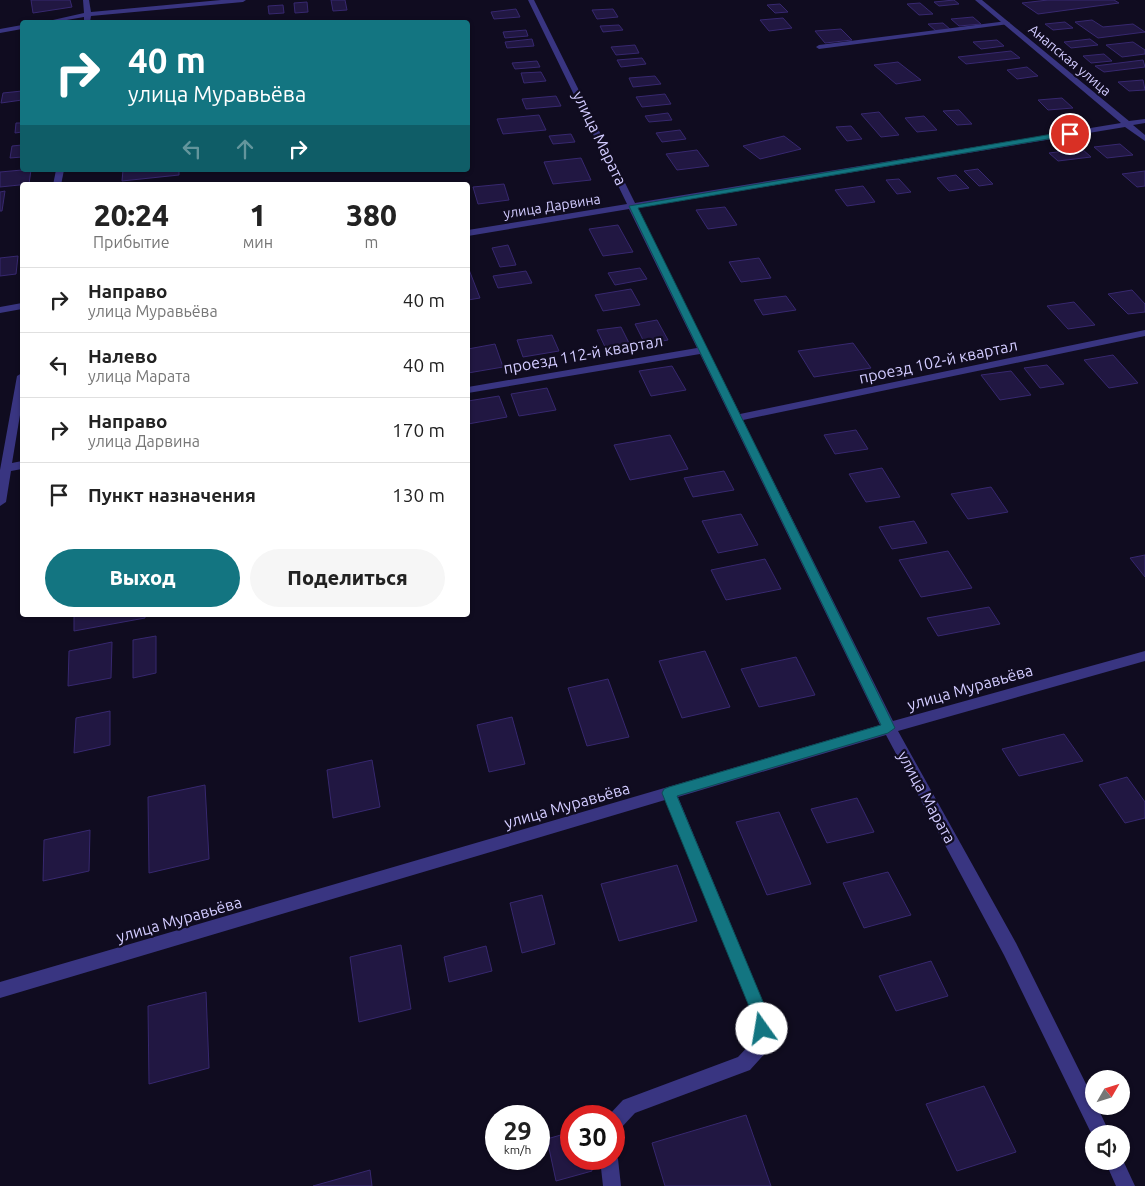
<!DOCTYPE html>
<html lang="ru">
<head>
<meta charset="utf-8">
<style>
	body { margin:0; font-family:Ubuntu,sans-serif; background:#f6f6f6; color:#222; height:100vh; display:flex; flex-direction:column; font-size:19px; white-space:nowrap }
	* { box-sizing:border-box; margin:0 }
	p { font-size:16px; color:#767676 }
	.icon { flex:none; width:28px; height:28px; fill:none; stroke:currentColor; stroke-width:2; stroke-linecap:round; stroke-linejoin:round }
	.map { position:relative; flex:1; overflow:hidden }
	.drawer { position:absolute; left:20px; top:182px; width:450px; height:435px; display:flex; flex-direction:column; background:#fff; border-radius:5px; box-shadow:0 1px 4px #0004 }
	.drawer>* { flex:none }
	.top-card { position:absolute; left:20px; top:20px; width:450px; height:152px; border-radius:5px; box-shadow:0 1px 4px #0004; background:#137581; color:#fff; overflow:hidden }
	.needle { width:32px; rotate:51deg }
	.controls { position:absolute; left:1085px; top:1070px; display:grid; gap:10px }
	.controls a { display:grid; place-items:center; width:45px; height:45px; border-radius:50%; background:#fff; box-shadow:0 1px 4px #0004; font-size:25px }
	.speed { position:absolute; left:485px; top:1105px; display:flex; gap:10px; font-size:25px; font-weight:700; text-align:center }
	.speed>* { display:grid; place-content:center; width:65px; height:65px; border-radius:50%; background:#fff; box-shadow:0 1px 4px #0004; line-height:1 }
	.speed small { font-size:12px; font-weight:400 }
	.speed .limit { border:8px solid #d22; background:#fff; color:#111 }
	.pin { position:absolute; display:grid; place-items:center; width:42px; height:42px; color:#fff; margin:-21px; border:2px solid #fff; border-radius:50%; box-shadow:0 1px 5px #0007 }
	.me { position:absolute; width:55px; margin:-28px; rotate:347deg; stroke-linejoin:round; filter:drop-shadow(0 0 4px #0008) }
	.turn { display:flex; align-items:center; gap:18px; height:105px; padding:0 25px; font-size:22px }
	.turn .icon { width:65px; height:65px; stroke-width:2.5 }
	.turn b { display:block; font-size:35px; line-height:42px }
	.lanes { display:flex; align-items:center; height:48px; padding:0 25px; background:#0003; justify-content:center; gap:25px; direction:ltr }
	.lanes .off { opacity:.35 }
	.eta { display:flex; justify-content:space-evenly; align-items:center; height:85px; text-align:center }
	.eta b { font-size:30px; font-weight:800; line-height:35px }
	.primary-button { display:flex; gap:10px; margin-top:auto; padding:10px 25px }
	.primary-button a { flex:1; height:58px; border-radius:30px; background:#137581; color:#fff; font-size:20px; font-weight:800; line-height:58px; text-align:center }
	.primary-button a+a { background:#f6f6f6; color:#222 }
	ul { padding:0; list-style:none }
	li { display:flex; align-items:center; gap:15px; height:65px; padding:0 25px; border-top:1px solid #e0e0e0 }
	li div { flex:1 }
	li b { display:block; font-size:19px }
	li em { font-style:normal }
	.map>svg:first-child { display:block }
</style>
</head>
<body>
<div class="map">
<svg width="1145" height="1186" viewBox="0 0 1145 1186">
	<rect width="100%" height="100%" fill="#100c20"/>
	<g fill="#211742" stroke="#37286f">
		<path d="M 31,0 L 70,0 L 72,7 L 33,13 Z"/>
		<path d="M 331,0 L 345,0 L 347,10 L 333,11 Z"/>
		<path d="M 954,0 L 959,4 L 939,6 L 934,2 Z"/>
		<path d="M 1048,0 L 1114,0 L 1119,3 L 1038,14 L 1022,3 Z"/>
		<path d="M 307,2 L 308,12 L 295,13 L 294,3 Z"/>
		<path d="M 920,3 L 933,14 L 919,15 L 907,4 Z"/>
		<path d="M 780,4 L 788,12 L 775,13 L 767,5 Z"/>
		<path d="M 283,5 L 284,13 L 269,14 L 268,6 Z"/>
		<path d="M 516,9 L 520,17 L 494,19 L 491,12 Z"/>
		<path d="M 613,9 L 618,17 L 597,19 L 592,10 Z"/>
		<path d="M 973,17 L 981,24 L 959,26 L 951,19 Z"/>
		<path d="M 783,18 L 792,28 L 769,31 L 760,20 Z"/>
		<path d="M 1092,20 L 1103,27 L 1133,24 L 1145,32 L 1098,38 L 1075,22 Z"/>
		<path d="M 1065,22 L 1073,28 L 1053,30 L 1045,24 Z"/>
		<path d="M 943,23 L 951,30 L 936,31 L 928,24 Z"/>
		<path d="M 619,25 L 623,30 L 603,32 L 600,26 Z"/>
		<path d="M 841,29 L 852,40 L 825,43 L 815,31 Z"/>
		<path d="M 526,30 L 528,36 L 505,38 L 503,32 Z"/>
		<path d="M 532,39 L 534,46 L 507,48 L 505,42 Z"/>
		<path d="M 1090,39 L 1098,45 L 1071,48 L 1064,42 Z"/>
		<path d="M 997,40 L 1004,46 L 981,49 L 973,42 Z"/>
		<path d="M 1133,42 L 1145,50 L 1145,54 L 1122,57 L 1106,45 Z"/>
		<path d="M 635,45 L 639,53 L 616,55 L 611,47 Z"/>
		<path d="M 1011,51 L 1020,58 L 966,64 L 958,57 Z"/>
		<path d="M 1104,54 L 1112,61 L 1091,63 L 1083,56 Z"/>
		<path d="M 642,58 L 646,64 L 621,67 L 617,60 Z"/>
		<path d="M 1143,60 L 1145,67 L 1104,72 L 1095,66 Z"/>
		<path d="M 537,61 L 540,67 L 515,69 L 512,63 Z"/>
		<path d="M 898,62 L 921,80 L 896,84 L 874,65 Z"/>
		<path d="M 1027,67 L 1038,76 L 1017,79 L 1007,70 Z"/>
		<path d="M 541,72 L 546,81 L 524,83 L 521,73 Z"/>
		<path d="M 655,76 L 661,84 L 633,87 L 629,78 Z"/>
		<path d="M 1143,80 L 1145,90 L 1129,91 L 1118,82 Z"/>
		<path d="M 22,91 L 22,100 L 1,103 L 3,93 Z"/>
		<path d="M 665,94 L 671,104 L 642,107 L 636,97 Z"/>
		<path d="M 556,96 L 561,106 L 526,109 L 522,99 Z"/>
		<path d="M 1062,98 L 1073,108 L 1048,110 L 1038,100 Z"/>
		<path d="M 959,110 L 972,124 L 957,125 L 943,111 Z"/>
		<path d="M 879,112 L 899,135 L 881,137 L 861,114 Z"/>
		<path d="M 668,113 L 672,120 L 649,122 L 645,116 Z"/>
		<path d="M 539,115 L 546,130 L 503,134 L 497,119 Z"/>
		<path d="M 924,116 L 937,130 L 917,132 L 905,118 Z"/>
		<path d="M 16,123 L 22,123 L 22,132 L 15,133 Z"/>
		<path d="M 851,126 L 862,139 L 847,141 L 836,127 Z"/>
		<path d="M 680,130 L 686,139 L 662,142 L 656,133 Z"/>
		<path d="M 571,134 L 575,142 L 553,144 L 549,136 Z"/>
		<path d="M 784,136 L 801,149 L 760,159 L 743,146 Z"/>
		<path d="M 1120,144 L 1133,155 L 1107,158 L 1094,147 Z"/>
		<path d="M 22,145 L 22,157 L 10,158 L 12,146 Z"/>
		<path d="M 1082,149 L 1091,157 L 1058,161 L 1049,153 Z"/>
		<path d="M 697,150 L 709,166 L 677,170 L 666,154 Z"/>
		<path d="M 581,158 L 591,180 L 553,184 L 544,162 Z"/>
		<path d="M 978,169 L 993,184 L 979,186 L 964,171 Z"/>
		<path d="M 22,170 L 31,170 L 29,184 L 0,187 L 0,172 Z"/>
		<path d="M 123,170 L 179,170 L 179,175 L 122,181 Z"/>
		<path d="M 1145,171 L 1145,186 L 1137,187 L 1122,174 Z"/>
		<path d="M 956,175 L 969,188 L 949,191 L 937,178 Z"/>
		<path d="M 899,179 L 911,192 L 897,194 L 886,180 Z"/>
		<path d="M 504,184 L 509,200 L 478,204 L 473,187 Z"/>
		<path d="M 863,186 L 875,202 L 847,206 L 835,190 Z"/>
		<path d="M 5,191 L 2,211 L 0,211 L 0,192 Z"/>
		<path d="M 725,207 L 737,225 L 708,229 L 696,210 Z"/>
		<path d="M 618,225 L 633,252 L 603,256 L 589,229 Z"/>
		<path d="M 508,245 L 516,265 L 500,267 L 492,248 Z"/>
		<path d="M 18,256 L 16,274 L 0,276 L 0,258 Z"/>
		<path d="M 759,258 L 771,278 L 741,282 L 729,262 Z"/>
		<path d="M 468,267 L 480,298 L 468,300 Z"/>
		<path d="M 640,268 L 647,279 L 615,285 L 608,273 Z"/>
		<path d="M 526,271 L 532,283 L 498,288 L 493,276 Z"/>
		<path d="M 631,289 L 640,305 L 603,311 L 595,295 Z"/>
		<path d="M 1132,290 L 1145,304 L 1145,312 L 1128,314 L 1108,294 Z"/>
		<path d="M 786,296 L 796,310 L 763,315 L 754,300 Z"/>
		<path d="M 1074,302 L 1095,325 L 1068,329 L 1047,306 Z"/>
		<path d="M 657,320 L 668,340 L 645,344 L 635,324 Z"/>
		<path d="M 621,327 L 631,347 L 607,351 L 597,330 Z"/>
		<path d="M 552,335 L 559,351 L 523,357 L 517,340 Z"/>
		<path d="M 853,343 L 871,368 L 814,377 L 798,351 Z"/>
		<path d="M 495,344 L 503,367 L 468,373 L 468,349 Z"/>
		<path d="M 1113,355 L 1138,383 L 1109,388 L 1084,360 Z"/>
		<path d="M 1047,365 L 1064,384 L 1040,388 L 1024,368 Z"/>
		<path d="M 672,366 L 686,390 L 651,396 L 639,371 Z"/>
		<path d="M 1011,371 L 1031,395 L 1000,400 L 981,375 Z"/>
		<path d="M 547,388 L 556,410 L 519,416 L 511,394 Z"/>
		<path d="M 499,396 L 507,417 L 468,424 L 468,401 Z"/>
		<path d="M 856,430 L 868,449 L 835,454 L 824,435 Z"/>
		<path d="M 670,435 L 688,469 L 630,480 L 614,445 Z"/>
		<path d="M 882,468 L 900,497 L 866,502 L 849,474 Z"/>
		<path d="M 724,471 L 734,490 L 693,497 L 684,478 Z"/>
		<path d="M 991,487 L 1008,512 L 968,519 L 951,494 Z"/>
		<path d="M 741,514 L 758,545 L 718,553 L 702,521 Z"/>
		<path d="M 914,521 L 927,543 L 892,549 L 879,527 Z"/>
		<path d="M 948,551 L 972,588 L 921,597 L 899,560 Z"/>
		<path d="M 1145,555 L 1145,577 L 1130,558 Z"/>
		<path d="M 765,559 L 781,589 L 726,600 L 711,570 Z"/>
		<path d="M 989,607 L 1000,624 L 938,636 L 927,618 Z"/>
		<path d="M 74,615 L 145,615 L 145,618 L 74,631 Z"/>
		<path d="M 156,636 L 156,673 L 133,678 L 133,640 Z"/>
		<path d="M 112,642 L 111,678 L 68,686 L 69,651 Z"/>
		<path d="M 705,651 L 730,707 L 682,718 L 659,661 Z"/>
		<path d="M 796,657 L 815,695 L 759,707 L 741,669 Z"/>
		<path d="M 608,679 L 629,737 L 587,746 L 568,688 Z"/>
		<path d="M 110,711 L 110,745 L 74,753 L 76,718 Z"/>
		<path d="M 512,717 L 525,764 L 489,772 L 477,725 Z"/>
		<path d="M 1064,734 L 1083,761 L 1019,776 L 1002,749 Z"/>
		<path d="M 372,760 L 380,807 L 333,818 L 327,770 Z"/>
		<path d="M 1127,777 L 1145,802 L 1145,818 L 1125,823 L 1099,785 Z"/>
		<path d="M 205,785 L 209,859 L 149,873 L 148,797 Z"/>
		<path d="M 857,798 L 874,832 L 827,843 L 811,809 Z"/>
		<path d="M 779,812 L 811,884 L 767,895 L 736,822 Z"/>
		<path d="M 90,830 L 89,871 L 43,881 L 44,840 Z"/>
		<path d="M 677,865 L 697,921 L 619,941 L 601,884 Z"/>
		<path d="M 888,872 L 911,915 L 864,928 L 843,883 Z"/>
		<path d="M 542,895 L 555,944 L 522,953 L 510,903 Z"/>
		<path d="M 401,945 L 411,1009 L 359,1022 L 350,957 Z"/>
		<path d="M 486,946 L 492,971 L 449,982 L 444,957 Z"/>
		<path d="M 931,961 L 948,996 L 896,1011 L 879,976 Z"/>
		<path d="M 206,992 L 209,1068 L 149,1084 L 148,1006 Z"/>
		<path d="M 984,1086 L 1016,1152 L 957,1171 L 926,1104 Z"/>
		<path d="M 746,1115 L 771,1186 L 665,1186 L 652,1143 Z"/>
		<path d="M 571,1132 L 571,1159 L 589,1159 L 592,1171 L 556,1181 L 547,1139 Z"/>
		<path d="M 370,1170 L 372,1186 L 313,1186 Z"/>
	</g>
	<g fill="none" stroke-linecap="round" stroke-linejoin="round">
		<path fill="#393581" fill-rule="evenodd" d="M 1007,21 L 1010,23 L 1009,24 L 819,49 L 816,47 L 819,45 Z"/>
		<g fill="#393581" fill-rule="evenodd">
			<path d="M 83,0 L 89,0 L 91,12 L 221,0 L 246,0 L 243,2 L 91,16 L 90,22 L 84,22 L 84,17 L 55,22 L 44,22 L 84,13 Z"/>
			<path d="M 528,0 L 534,0 L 635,203 L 1121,123 L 975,0 L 982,0 L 1129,121 L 1145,119 L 1145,123 L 1133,125 L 1145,135 L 1145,141 L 1125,127 L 637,208 L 740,414 L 1145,330 L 1145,336 L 743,420 L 893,721 L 1145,651 L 1145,661 L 898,731 L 1016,943 L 1094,1100 L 1094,1106 L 1097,1106 L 1110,1134 L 1094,1134 L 1094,1139 L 1004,955 L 886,735 L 678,797 L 769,1016 L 772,1043 L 769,1049 L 750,1070 L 635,1113 L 620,1129 L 614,1132 L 614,1116 L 608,1116 L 623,1100 L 738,1057 L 754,1040 L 753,1016 L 665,800 L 0,998 L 0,982 L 880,725 L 700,354 L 468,393 L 468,387 L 697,348 L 629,209 L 468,236 L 468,230 L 627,204 Z"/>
			<path d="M 22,25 L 22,29 L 0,33 L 0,29 Z"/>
			<path d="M 56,170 L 64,170 L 61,185 L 53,185 Z"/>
			<path d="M 22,303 L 22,309 L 0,313 L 0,307 Z"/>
			<path d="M 22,373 L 22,403 L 12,463 L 22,461 L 22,469 L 11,471 L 6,502 L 0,506 L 0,470 L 17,376 Z"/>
			<path d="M 614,1152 L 618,1159 L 621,1186 L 603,1186 L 600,1159 L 614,1159 Z"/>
			<path d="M 1121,1156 L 1135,1186 L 1116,1186 L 1105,1161 L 1121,1161 Z"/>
		</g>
	</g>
	<path fill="#137581" stroke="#0c4c54" d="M 1070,131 L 1072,135 L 638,208 L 895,728 L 888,733 L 677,796 L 769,1016 L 770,1029 L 768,1035 L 762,1037 L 757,1035 L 753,1016 L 662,793 L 664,789 L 669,787 L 881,725 L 629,206 Z"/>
	<g text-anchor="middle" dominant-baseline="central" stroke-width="4.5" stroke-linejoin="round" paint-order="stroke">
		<g font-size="14" fill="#d2cbff" stroke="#100c20">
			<text transform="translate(1070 60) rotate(40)">Анапская улица</text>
			<text transform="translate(552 206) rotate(-9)">улица Дарвина</text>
		</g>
		<g font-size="16" fill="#d2cbff" stroke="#100c20">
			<text transform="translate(600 138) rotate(64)">улица Марата</text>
			<text transform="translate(583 354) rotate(-10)">проезд 112-й квартал</text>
			<text transform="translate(938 361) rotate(-12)">проезд 102-й квартал</text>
			<text transform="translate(970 687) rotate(-16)">улица Муравьёва</text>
			<text transform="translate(927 797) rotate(61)">улица Марата</text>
			<text transform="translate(567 805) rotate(-16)">улица Муравьёва</text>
			<text transform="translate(179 919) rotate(-16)">улица Муравьёва</text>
		</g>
	</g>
</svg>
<div class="controls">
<a><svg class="needle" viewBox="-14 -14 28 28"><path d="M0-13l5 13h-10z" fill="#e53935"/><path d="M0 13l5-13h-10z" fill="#767676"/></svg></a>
<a><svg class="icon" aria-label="sound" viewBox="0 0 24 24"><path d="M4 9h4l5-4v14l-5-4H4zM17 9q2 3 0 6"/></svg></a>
</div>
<div class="speed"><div>29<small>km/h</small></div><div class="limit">30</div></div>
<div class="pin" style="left:1070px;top:134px;background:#d93025"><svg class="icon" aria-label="arrive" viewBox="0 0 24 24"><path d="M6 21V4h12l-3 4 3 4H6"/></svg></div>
<svg class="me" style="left:762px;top:1029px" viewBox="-20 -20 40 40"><circle r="19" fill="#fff"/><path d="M0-13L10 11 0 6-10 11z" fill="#137581"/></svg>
<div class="top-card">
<div class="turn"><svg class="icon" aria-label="right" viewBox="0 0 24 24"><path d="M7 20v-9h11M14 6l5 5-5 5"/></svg><div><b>40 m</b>улица Муравьёва</div></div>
<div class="lanes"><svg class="icon off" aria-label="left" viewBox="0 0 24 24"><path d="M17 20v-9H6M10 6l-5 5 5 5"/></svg><svg class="icon off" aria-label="ahead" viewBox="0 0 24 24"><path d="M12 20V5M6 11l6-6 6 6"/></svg><svg class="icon" aria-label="right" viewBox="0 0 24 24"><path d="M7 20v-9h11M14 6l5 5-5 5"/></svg></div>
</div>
<section class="drawer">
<div class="eta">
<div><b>20:24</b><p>Прибытие</p></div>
<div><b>1</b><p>мин</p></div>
<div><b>380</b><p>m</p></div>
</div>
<ul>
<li><svg class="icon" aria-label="right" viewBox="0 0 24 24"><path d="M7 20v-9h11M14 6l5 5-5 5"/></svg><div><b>Направо</b><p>улица Муравьёва</p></div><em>40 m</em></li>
<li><svg class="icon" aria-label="left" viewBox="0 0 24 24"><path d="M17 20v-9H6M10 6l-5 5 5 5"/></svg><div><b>Налево</b><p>улица Марата</p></div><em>40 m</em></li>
<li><svg class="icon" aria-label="right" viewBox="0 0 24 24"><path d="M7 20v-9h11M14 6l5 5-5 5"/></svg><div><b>Направо</b><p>улица Дарвина</p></div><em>170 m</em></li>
<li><svg class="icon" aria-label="arrive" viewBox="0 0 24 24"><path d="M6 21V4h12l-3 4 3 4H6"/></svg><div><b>Пункт назначения</b></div><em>130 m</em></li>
</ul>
<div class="primary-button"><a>Выход</a><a>Поделиться</a></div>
</section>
</div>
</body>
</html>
